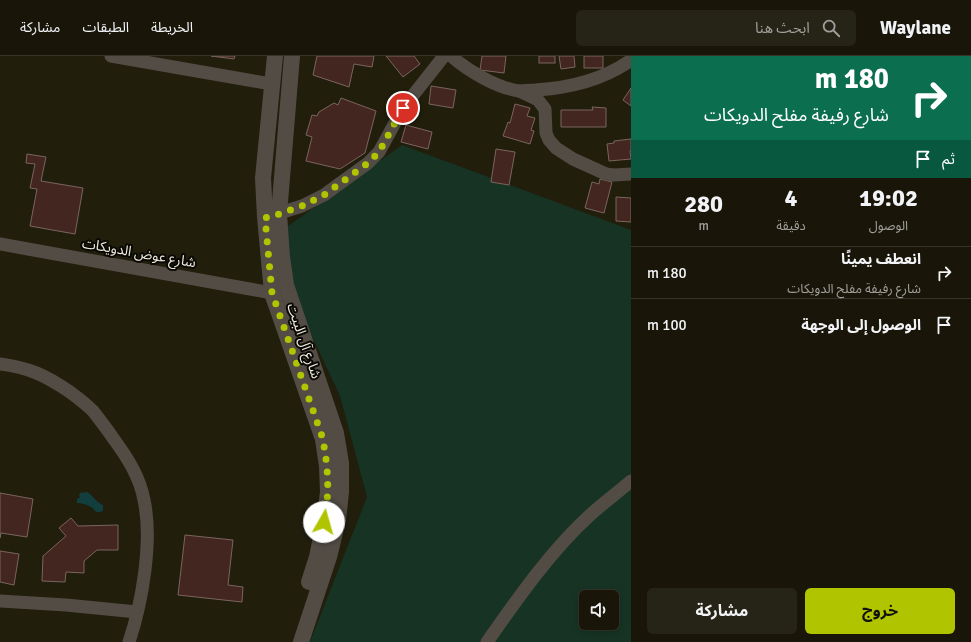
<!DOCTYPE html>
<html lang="ar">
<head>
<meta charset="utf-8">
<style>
	body { margin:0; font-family:Signika,"Noto Sans Arabic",sans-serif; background:#262317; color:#f1f3f6; direction:rtl; height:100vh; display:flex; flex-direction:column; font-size:15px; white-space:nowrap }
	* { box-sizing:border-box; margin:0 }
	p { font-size:13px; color:#9f9f9c }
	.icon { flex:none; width:22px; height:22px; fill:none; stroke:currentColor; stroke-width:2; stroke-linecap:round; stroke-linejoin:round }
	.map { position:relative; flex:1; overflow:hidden; direction:ltr }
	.panel { display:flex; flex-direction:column; background:#191609; width:340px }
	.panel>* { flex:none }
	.banner { background:#0b6e4f; color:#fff; overflow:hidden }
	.tools { position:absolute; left:579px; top:534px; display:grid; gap:8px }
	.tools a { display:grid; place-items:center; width:40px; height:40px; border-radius:6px; background:#191609; box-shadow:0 2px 6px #0003,0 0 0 1px #37352a; font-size:20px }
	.pin { position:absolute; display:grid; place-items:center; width:34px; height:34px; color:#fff; margin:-17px; border:2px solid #fff; border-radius:50%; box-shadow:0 1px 4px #0007 }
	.me { position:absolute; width:44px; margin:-22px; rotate:7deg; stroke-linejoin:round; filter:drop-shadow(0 0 3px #0008) }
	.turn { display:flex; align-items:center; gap:14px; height:84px; padding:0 16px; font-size:18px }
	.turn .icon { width:52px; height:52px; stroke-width:2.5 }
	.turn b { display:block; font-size:28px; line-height:34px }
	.then { display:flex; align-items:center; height:38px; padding:0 16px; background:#0003; gap:8px; font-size:15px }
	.eta { display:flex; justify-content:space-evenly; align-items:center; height:68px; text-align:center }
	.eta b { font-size:24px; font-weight:700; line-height:28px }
	.button { display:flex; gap:8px; margin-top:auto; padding:8px 16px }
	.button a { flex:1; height:46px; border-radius:6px; background:#b0c500; color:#111; font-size:16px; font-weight:700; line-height:46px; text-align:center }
	.button a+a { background:#262317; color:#f1f3f6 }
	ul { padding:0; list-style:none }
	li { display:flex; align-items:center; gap:12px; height:52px; padding:0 16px; border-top:1px solid #37352a }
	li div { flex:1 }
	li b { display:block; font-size:15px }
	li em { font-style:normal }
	header { display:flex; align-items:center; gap:24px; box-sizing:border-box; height:56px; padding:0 20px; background:#191609; border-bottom:1px solid #37352a }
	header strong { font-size:19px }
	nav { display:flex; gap:22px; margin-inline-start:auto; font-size:14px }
	.search { width:280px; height:36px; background:#262317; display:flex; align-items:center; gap:10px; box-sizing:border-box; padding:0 14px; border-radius:6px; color:#9f9f9c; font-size:15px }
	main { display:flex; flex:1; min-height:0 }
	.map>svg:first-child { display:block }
</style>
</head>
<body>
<header>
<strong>Waylane</strong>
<div class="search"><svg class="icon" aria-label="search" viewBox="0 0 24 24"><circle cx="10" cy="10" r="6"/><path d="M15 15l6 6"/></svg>ابحث هنا</div>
<nav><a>الخريطة</a><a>الطبقات</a><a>مشاركة</a></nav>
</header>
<main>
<section class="panel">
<div class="banner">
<div class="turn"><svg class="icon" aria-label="right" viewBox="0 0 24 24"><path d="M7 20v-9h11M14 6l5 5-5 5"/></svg><div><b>180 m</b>شارع رفيفة مفلح الدويكات</div></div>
<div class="then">ثم<svg class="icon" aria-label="arrive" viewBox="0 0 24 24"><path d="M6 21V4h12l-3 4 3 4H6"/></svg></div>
</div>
<div class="eta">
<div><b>19:02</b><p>الوصول</p></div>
<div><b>4</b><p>دقيقة</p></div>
<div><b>280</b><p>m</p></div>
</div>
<ul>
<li><svg class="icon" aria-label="right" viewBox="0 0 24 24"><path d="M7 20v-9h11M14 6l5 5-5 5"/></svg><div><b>انعطف يمينًا</b><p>شارع رفيفة مفلح الدويكات</p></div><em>180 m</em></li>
<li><svg class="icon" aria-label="arrive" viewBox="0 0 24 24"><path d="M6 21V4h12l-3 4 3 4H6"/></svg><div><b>الوصول إلى الوجهة</b></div><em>100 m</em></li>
</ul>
<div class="button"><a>خروج</a><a>مشاركة</a></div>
</section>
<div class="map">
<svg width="631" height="586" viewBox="0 0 631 586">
	<rect width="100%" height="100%" fill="#211e0c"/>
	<path fill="#163324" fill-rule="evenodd" d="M 402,89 L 631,174 L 631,586 L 310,586 L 367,441 L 340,340 L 285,223 L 288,170 ZM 586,541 L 612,541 L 612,567 L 586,567 Z"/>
	<path fill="#123e3e" d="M 87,436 C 94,440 94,445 103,449 L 103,455 C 94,458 97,455 91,451 C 88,449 81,447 77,447 L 77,443 L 80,441 L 79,439 L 80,437 Z"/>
	<g fill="#442621" stroke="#7b645f">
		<path d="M 211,0 L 235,0 L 234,3 Z"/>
		<path d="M 317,0 L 374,0 L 372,11 L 354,8 L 349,31 L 313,19 Z"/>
		<path d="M 386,0 L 414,0 L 420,8 L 403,21 Z"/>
		<path d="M 482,0 L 506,0 L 504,17 L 480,14 Z"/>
		<rect x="539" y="0" width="16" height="7"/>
		<path d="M 559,0 L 574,0 L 575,11 L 561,13 Z"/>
		<rect x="584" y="0" width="19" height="12"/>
		<path d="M 431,30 L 456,34 L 453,52 L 429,48 Z"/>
		<path d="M 631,32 L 631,50 L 623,44 Z"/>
		<path d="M 341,42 L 376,55 L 365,97 L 340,113 L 306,105 L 312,81 L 306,79 L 312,59 L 317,60 L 319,56 L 334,47 L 338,49 Z"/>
		<path d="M 515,48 L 530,52 L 527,60 L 535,62 L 531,74 L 534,75 L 530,88 L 503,80 L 508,66 L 510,67 Z"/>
		<path d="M 592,51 L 606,52 L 606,71 L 561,71 L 561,54 L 593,54 Z"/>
		<path d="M 406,69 L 432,76 L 428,93 L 401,86 Z"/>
		<path d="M 631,83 L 631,95 L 630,95 L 631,103 L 609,105 L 607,88 L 614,87 L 614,85 Z"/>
		<path d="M 496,93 L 515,96 L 509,129 L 491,126 Z"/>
		<path d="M 27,98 L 46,101 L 41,125 L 83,132 L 75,178 L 30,170 L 37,133 L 30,132 L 35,108 L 26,107 Z"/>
		<path d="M 600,123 L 612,126 L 604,157 L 585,152 L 592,126 L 599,128 Z"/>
		<path d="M 616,141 L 631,142 L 631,166 L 616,165 Z"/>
		<path d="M 0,437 L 33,443 L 27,481 L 1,477 L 0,482 Z"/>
		<path d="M 71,462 L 78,470 L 118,469 L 118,494 L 97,494 L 84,505 L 84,517 L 66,516 L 65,526 L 42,525 L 43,500 L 66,480 L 59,472 Z"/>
		<path d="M 185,479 L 233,484 L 228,529 L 243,531 L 242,546 L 178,539 Z"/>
		<path d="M 0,495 L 19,498 L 14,529 L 0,526 Z"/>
	</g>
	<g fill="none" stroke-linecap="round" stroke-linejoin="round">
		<g stroke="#534c45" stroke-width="13">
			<path d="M 111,0 L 271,28"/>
			<path d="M 451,0 C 468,15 497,32 519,35 C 524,35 530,34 535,34 C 569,32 603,24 631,4"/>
			<path d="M 519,35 L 538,44 L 545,53 L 546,77 L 549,84 L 556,92 L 573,103 L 606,118 L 614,119 L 631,118"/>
			<path d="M 270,160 L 302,150 L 324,139 L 368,107 L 379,96 L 403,52 L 444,0"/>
			<path d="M 0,188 L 272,237"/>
			<path d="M 0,308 C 30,312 45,319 70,336 C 78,342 86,348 93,355 C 100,364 107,373 113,382 C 127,401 140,421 144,444 C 153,485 142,547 129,586"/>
			<path d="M 0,545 L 66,549 L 137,556"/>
			<path d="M 487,586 C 518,542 549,497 589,460 C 602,448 617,437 631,425"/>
		</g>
		<g stroke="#534c45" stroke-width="16">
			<path d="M 275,0 L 263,122 L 265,161 L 272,237 L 323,383 L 327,410 L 328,436 L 324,466 L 317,501 L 309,526"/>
			<path d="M 292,0 L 279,158 L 282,201 L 286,229 L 336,377 L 341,407 L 341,436 L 338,464 L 329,501 L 301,586"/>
		</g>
	</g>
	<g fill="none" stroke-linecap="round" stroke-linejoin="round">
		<path stroke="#b0c500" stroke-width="7" stroke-dasharray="0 12.6" d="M 324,466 L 328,436 L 327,410 L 323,383 L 272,237 L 265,162 L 279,158 L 302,150 L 324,139 L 368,107 L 379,96 L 403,52"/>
	</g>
	<g text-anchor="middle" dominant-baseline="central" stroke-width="4" stroke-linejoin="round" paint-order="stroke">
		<g font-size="14" fill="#eceade" stroke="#090803">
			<text transform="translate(139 197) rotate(10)">شارع عوض الدويكات</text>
			<text transform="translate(304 285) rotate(71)">شارع آل البيت</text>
		</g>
	</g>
</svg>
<div class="tools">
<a><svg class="icon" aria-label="sound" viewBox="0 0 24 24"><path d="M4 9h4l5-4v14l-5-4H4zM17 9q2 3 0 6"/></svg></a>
</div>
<div class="pin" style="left:403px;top:52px;background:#d93025"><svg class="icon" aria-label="arrive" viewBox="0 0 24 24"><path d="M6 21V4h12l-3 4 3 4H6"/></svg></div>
<svg class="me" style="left:324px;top:466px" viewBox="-20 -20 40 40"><circle r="19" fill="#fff"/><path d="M0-13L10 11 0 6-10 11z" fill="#b0c500"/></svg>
</div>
</main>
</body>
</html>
